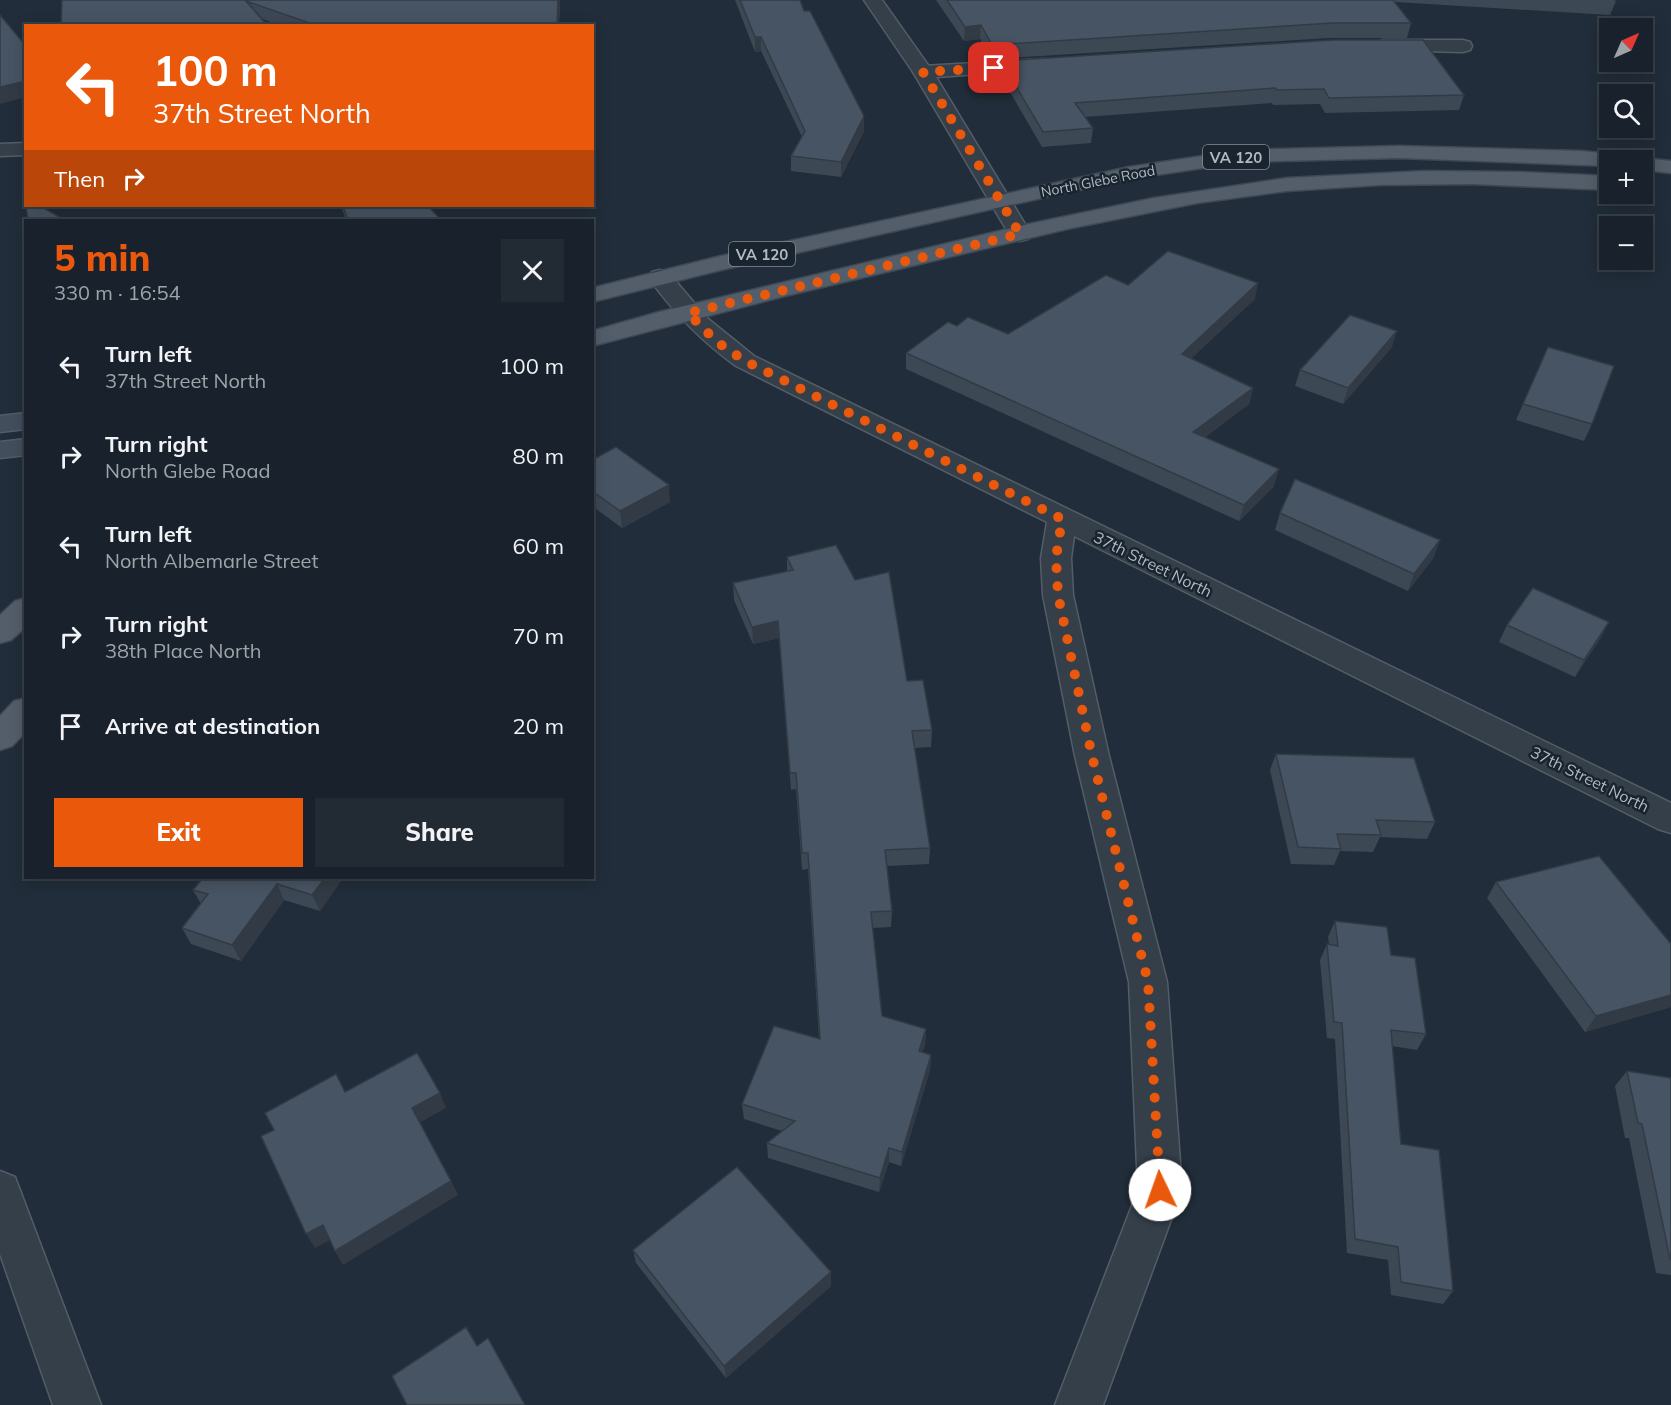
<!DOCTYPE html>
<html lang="en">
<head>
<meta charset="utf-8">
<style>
	body { margin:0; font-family:Mulish,sans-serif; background:#222a34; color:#f1f3f6; height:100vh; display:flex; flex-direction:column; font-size:22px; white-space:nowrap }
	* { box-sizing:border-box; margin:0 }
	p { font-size:20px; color:#9fa4a9 }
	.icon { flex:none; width:33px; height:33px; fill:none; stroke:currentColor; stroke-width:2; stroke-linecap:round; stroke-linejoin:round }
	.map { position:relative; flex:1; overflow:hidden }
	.side { position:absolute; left:24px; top:219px; width:570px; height:660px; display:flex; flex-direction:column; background:#19222c; border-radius:0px; box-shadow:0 3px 15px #0003,0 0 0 2px #373f48 }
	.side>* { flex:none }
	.top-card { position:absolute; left:24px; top:24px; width:570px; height:183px; border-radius:0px; box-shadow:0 3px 15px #0003,0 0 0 2px #373f48; background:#ea580c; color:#fff; overflow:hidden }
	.needle { width:39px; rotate:45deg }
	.fabs { position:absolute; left:1599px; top:18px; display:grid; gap:12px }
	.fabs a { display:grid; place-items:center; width:54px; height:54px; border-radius:0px; background:#19222c; box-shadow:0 3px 15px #0003,0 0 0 2px #373f48; font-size:30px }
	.pin { position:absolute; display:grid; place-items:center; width:51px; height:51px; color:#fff; margin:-26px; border-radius:12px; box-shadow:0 3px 9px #0006 }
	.me { position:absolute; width:66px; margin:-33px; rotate:357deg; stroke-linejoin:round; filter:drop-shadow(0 0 4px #0008) }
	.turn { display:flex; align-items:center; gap:21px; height:126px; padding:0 30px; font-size:27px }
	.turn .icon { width:78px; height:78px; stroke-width:2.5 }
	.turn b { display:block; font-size:42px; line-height:51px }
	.then { display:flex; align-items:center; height:57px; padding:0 30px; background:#0003; gap:12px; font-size:22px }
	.round { display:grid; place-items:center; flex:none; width:63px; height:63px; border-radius:0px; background:#222a34 }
	.headline { display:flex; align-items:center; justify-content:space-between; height:102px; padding:0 30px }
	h1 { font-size:36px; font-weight:800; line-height:45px; color:#ea580c }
	.action { display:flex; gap:12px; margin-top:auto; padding:12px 30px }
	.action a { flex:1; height:69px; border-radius:0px; background:#ea580c; color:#fff; font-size:24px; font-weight:800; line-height:69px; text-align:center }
	.action a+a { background:#222a34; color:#f1f3f6 }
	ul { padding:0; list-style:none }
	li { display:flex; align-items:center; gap:18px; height:90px; padding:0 30px }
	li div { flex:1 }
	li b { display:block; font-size:22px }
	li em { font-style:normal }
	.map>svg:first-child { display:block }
</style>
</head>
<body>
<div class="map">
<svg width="1671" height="1405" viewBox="0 0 1671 1405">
	<rect width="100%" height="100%" fill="#212d3a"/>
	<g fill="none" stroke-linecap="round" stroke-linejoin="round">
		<g stroke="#535d68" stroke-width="3">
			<g id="minor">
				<path d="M 1383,40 L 1463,40 L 1470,42 L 1472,46 L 1470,50 L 1463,52 L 1376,50 L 1374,46 L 1376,42 Z"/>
				<path d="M 1044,59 L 1051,61 L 1054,65 L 1051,69 L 923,78 L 916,76 L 913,72 L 916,68 L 923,66 Z"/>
				<path d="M 26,143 L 26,155 L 0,156 L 0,144 Z"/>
				<path d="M 660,270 L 668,272 L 707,318 L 754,356 L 1671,803 L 1671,833 L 1658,829 L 1074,536 L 1071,558 L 1073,595 L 1109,756 L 1167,982 L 1182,1190 L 1103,1405 L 1055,1405 L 1138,1190 L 1129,982 L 1075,756 L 1043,595 L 1041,558 L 1047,522 L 736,366 C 701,341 673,312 648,277 L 652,272 Z"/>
				<path d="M 0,1171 L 15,1177 L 101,1405 L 53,1405 L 0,1254 Z"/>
			</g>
		</g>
		<g stroke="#535d68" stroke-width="3">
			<path id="tertiary" d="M 864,0 L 882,0 L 933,72 L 1031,234 L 1028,239 L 1020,241 L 1012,239 L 1009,234 L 913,72 Z"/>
		</g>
		<g stroke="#535d68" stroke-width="3">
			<g id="secondary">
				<path d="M 26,413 L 26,429 L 0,432 L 0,416 Z"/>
				<path d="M 26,439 L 26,455 L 0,458 L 0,442 Z"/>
			</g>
		</g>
		<g stroke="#3e4853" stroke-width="3">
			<g id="primary">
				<path d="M 1399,146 L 1581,151 L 1622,155 L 1625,160 L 1610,160 L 1610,166 L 1399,158 L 1243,162 L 1129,179 L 1001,207 L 721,270 L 592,302 L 592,288 L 721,256 L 1129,167 L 1243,150 Z"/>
				<path d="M 1642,158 L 1671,161 L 1671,173 L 1642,170 L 1642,160 L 1634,160 Z"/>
				<path d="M 1425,171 L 1518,172 L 1610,176 L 1610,190 L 1471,184 L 1379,185 L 1287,191 L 1197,203 L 1067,229 L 781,297 L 592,346 L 592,331 L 659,312 L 1024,225 L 1154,198 L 1287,178 Z"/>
				<path d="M 26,598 L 26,627 L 11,640 L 0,643 L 0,615 L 15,601 Z"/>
				<path d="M 26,698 L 26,732 L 12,746 L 0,750 L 0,716 L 14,701 Z"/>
			</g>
		</g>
		<use href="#minor" fill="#353f4a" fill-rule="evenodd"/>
		<use href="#tertiary" fill="#353f4a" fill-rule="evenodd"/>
		<use href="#secondary" fill="#434e5d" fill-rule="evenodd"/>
		<use href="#primary" fill="#535e6a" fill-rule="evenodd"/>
	</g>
	<g fill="#3d4855">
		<path d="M 62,0 L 560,0 L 559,26 L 281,26 L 263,19 Z"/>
		<path d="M 735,0 L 800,0 L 804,11 L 864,131 L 841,177 L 791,171 L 791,156 L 802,137 L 761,51 L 755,52 Z"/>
		<path d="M 936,0 L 1614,0 L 1616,1 L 1610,15 L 1395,2 L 1411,23 L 1407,38 L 1329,38 L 991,59 L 980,39 L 964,41 Z"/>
		<path d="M 1001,61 L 1464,95 L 1459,110 L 1325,113 L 1320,104 L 1273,105 L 1272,103 L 1085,117 L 1093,128 L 1091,143 L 1042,147 L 1000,75 Z"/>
		<path d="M 341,206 L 428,206 L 441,220 L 346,220 Z"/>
		<path d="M 1128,285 L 1255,299 L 1191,358 L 1253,388 L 1249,404 L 1205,437 L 1274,486 L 1239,521 L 906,369 L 906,353 L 957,326 L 1008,334 Z"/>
		<path d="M 1392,347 L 1343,404 L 1295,386 L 1300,370 Z"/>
		<path d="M 1523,404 L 1592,424 L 1584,441 L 1516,420 Z"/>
		<path d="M 592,460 L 670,502 L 622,528 L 592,506 Z"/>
		<path d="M 1280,513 L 1434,557 L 1408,591 L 1275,530 Z"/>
		<path d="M 787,557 L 907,681 L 932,730 L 931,747 L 915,748 L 930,848 L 929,864 L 887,866 L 892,911 L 891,927 L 872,928 L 882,1016 L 926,1029 L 925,1045 L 922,1052 L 931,1055 L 930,1070 L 901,1166 L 889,1162 L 879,1192 L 768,1158 L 767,1143 L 782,1131 L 744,1119 L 742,1104 L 819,1039 L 808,869 L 802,870 L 796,789 L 791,790 L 779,638 L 753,644 L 734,600 L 733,583 L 787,571 Z"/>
		<path d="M 1609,622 L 1600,639 L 1575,677 L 1499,642 L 1507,625 Z"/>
		<path d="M 1276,754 L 1435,822 L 1427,839 L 1380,837 L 1373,852 L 1340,851 L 1334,865 L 1291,864 L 1270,770 Z"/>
		<path d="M 203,878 L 343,878 L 320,911 L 284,900 L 241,961 L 191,944 L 182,928 L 201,904 L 193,890 Z"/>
		<path d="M 1496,882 L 1671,944 L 1671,1007 L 1585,1032 L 1487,898 Z"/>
		<path d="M 1335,921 L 1391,955 L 1426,1034 L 1417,1050 L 1392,1046 L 1401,1144 L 1453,1291 L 1443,1304 L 1391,1295 L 1388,1260 L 1347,1253 L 1335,1039 L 1327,1038 L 1320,960 L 1327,944 L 1329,944 L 1328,937 Z"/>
		<path d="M 1627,1071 L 1671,1078 L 1671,1275 L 1656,1273 L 1629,1138 L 1625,1138 L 1615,1086 Z"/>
		<path d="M 633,1250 L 831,1272 L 831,1286 L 726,1378 L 636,1263 Z"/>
	</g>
	<g fill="#323b45">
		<path d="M 558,0 L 560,0 L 559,26 L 557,26 Z"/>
		<path d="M 981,25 L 980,39 L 964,41 L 965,27 Z"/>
		<path d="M 755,37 L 761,37 L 761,51 L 755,52 Z"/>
		<path d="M 26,81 L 26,97 L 0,104 L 0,87 Z"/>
		<path d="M 864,116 L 864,131 L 841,177 L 841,162 Z"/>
		<path d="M 1258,283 L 1255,299 L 1179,370 L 1182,354 Z"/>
		<path d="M 1397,331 L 1392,347 L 1343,404 L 1348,388 Z"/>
		<path d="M 1253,388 L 1249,404 L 1189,448 L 1193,432 Z"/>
		<path d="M 1279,469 L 1274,486 L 1239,521 L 1244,505 Z"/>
		<path d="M 669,485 L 670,502 L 622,528 L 620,511 Z"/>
		<path d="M 1440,540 L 1434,557 L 1408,591 L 1414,574 Z"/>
		<path d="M 778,621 L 779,638 L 753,644 L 752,627 Z"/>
		<path d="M 1609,622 L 1600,639 L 1575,677 L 1584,660 Z"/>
		<path d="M 325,878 L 343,878 L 320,911 L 312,895 Z"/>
		<path d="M 277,884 L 284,900 L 241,961 L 232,945 Z"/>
		<path d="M 1671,995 L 1671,1007 L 1585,1032 L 1596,1016 Z"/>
		<path d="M 926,1029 L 925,1045 L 917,1066 L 919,1051 Z"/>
		<path d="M 931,1055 L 930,1070 L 901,1166 L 902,1152 Z"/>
		<path d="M 440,1093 L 446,1108 L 419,1123 L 412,1108 Z"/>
		<path d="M 889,1148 L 889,1162 L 879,1192 L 880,1178 Z"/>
		<path d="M 451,1181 L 458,1195 L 343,1265 L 335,1251 Z"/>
		<path d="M 323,1225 L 332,1239 L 315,1248 L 306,1234 Z"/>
		<path d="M 831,1272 L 831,1286 L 726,1378 L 724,1366 Z"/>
	</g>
	<g fill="#475463" stroke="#323b45" stroke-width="1.5">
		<path d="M 62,0 L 558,0 L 557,26 L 318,26 L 246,1 L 268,26 L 61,26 Z"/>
		<path d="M 740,0 L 800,0 L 804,11 L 810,11 L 864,116 L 841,162 L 791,156 L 805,131 L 761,37 L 755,37 Z"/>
		<path d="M 947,0 L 1393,0 L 1411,23 L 1332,23 L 992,45 L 981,25 L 965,27 Z"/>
		<path d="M 0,15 L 26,46 L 26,81 L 0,87 Z"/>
		<path d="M 1333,40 L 1423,40 L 1464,95 L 1329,98 L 1324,89 L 1277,90 L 1275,88 L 1075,103 L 1093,128 L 1043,132 L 1001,61 Z"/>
		<path d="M 26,206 L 40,206 L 65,220 L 28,220 Z"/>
		<path d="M 343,206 L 428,206 L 441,220 L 348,220 Z"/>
		<path d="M 1168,251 L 1258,283 L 1182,354 L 1253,388 L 1193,432 L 1279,469 L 1244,505 L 906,353 L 948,322 L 957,326 L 968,317 L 1008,334 L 1106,275 L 1128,285 Z"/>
		<path d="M 1350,315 L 1397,331 L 1348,388 L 1300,370 Z"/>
		<path d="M 1548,347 L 1614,366 L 1592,424 L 1523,404 Z"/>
		<path d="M 616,447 L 669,485 L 620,511 L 592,491 L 592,460 Z"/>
		<path d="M 1295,479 L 1440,540 L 1414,574 L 1280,513 Z"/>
		<path d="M 836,545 L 855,580 L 889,572 L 907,681 L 923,680 L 932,730 L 912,731 L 930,848 L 885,850 L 892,911 L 871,912 L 882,1016 L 926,1029 L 919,1051 L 931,1055 L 902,1152 L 889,1148 L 880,1178 L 767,1143 L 795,1121 L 742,1104 L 774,1026 L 820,1039 L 808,853 L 802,853 L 796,773 L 790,773 L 778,621 L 752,627 L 733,583 L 793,570 L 787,557 Z"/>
		<path d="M 1533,588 L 1609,622 L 1584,660 L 1507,625 Z"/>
		<path d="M 1276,754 L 1414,758 L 1435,822 L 1376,820 L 1381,835 L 1337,834 L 1341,849 L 1298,847 Z"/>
		<path d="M 1599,856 L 1671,944 L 1671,995 L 1596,1016 L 1496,882 Z"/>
		<path d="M 203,878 L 325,878 L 312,895 L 277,884 L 232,945 L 182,928 L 208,894 L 193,890 Z"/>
		<path d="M 1335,921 L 1387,927 L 1391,955 L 1415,958 L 1426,1034 L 1391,1030 L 1401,1144 L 1439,1150 L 1453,1291 L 1401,1282 L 1398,1247 L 1355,1239 L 1342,1023 L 1334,1022 L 1327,944 L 1338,946 Z"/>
		<path d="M 417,1053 L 440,1093 L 412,1108 L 451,1181 L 335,1251 L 323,1225 L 306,1234 L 261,1136 L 274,1130 L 265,1113 L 336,1074 L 345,1092 Z"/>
		<path d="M 1627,1071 L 1671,1078 L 1671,1260 L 1670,1259 L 1642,1124 L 1638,1123 Z"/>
		<path d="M 737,1167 L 831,1272 L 724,1366 L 633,1250 Z"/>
		<path d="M 466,1327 L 477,1346 L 488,1338 L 525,1405 L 407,1405 L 392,1376 Z"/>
	</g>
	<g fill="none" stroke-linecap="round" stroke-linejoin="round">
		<path stroke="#ea580c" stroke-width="10" stroke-dasharray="0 18" d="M 994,68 L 923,72 L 1020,234 L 688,313 L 717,342 L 745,361 L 1062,519 L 1056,558 L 1058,595 L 1092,756 L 1148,982 L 1160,1190"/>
	</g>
	<g text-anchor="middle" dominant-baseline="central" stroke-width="5" stroke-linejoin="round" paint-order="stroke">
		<g font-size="14" fill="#b0bac6" stroke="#1a242f">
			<text transform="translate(1098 181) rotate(-11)">North Glebe Road</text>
		</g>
		<g fill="#1a242f" stroke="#838d99" stroke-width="1.5">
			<rect x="1203" y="145" width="66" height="24" rx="4.5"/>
			<rect x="729" y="242" width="66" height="24" rx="4.5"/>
		</g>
		<g font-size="15" font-weight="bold" fill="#b0bac6">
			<text x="1236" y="157">VA 120</text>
			<text x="762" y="254">VA 120</text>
		</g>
		<g font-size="16" fill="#b0bac6" stroke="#1a242f">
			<text transform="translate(1153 564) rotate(26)">37th Street North</text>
			<text transform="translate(1590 779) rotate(26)">37th Street North</text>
		</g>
	</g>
</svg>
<div class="fabs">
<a><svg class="needle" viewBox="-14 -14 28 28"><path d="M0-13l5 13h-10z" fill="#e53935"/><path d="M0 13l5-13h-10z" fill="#9fa4a9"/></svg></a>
<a><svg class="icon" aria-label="search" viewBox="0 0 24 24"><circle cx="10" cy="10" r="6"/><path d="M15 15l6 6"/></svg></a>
<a>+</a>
<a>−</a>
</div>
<div class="pin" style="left:994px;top:68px;background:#d93025"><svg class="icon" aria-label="arrive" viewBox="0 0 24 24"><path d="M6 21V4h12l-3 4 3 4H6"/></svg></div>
<svg class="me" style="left:1160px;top:1190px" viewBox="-20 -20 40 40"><circle r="19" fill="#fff"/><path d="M0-13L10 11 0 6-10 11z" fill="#ea580c"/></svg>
<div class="top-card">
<div class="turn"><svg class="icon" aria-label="left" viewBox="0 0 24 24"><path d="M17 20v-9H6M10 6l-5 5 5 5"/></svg><div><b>100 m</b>37th Street North</div></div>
<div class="then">Then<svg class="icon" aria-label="right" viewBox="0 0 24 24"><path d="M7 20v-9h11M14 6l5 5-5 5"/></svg></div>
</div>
<section class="side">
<div class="headline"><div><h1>5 min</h1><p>330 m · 16:54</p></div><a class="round"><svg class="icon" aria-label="close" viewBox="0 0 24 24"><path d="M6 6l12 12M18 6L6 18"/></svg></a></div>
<ul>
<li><svg class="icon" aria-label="left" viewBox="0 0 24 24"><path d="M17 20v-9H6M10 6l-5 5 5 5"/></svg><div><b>Turn left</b><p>37th Street North</p></div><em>100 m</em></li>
<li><svg class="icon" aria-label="right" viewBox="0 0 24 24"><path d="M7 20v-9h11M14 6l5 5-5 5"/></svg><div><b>Turn right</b><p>North Glebe Road</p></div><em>80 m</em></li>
<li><svg class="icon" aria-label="left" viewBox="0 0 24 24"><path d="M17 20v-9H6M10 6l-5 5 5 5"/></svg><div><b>Turn left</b><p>North Albemarle Street</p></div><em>60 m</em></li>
<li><svg class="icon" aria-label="right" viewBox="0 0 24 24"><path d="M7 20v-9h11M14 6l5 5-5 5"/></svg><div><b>Turn right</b><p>38th Place North</p></div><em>70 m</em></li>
<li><svg class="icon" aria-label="arrive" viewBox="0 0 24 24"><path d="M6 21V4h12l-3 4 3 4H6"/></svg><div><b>Arrive at destination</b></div><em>20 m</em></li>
</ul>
<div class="action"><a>Exit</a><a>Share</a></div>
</section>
</div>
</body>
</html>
